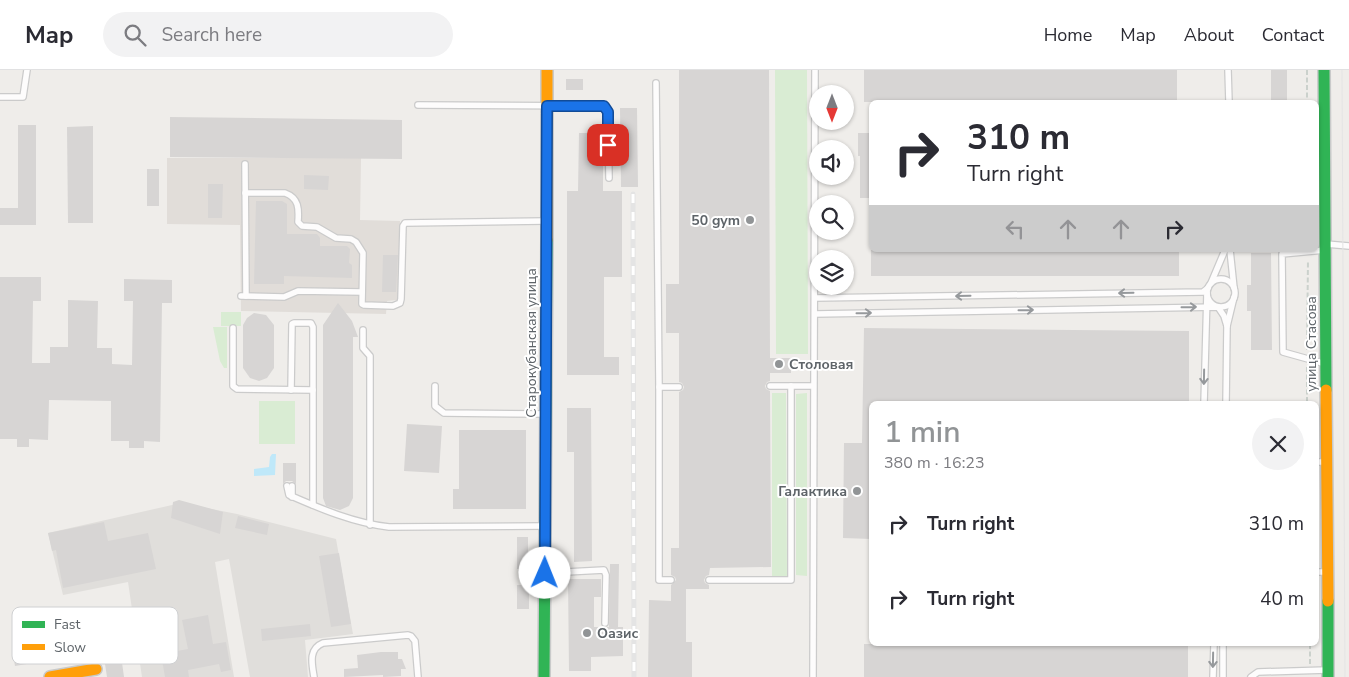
<!DOCTYPE html>
<html lang="en">
<head>
<meta charset="utf-8">
<style>
	body { margin:0; font-family:"Nunito Sans",sans-serif; background:#f2f2f3; color:#2b2b33; height:100vh; display:flex; flex-direction:column; font-size:19px; white-space:nowrap }
	* { box-sizing:border-box; margin:0 }
	p { font-size:16px; color:#7c7c81 }
	.icon { flex:none; width:28px; height:28px; fill:none; stroke:currentColor; stroke-width:2; stroke-linecap:round; stroke-linejoin:round }
	.map { position:relative; flex:1; overflow:hidden }
	.sheet { position:absolute; left:869px; top:331px; width:450px; height:245px; display:flex; flex-direction:column; background:#fff; border-radius:8px; box-shadow:0 1px 4px #0004 }
	.sheet>* { flex:none }
	.banner { position:absolute; left:869px; top:30px; width:450px; height:152px; border-radius:8px; box-shadow:0 1px 4px #0004; background:#fff; color:#2b2b33; overflow:hidden }
	.needle { width:32px; rotate:180deg }
	.controls { position:absolute; left:809px; top:15px; display:grid; gap:10px }
	.controls a { display:grid; place-items:center; width:45px; height:45px; border-radius:50%; background:#fff; box-shadow:0 1px 4px #0004; font-size:25px }
	.pin { position:absolute; display:grid; place-items:center; width:42px; height:42px; color:#fff; margin:-21px; border-radius:10px; box-shadow:0 2px 8px #0006 }
	.me { position:absolute; width:55px; margin:-28px; rotate:1deg; stroke-linejoin:round; filter:drop-shadow(0 0 4px #0008) }
	.turn { display:flex; align-items:center; gap:18px; height:105px; padding:0 15px; font-size:22px }
	.turn .icon { width:65px; height:65px; stroke-width:2.5 }
	.turn b { display:block; font-size:35px; line-height:42px }
	.lanes { display:flex; align-items:center; height:48px; padding:0 15px; background:#0003; justify-content:center; gap:25px; direction:ltr }
	.lanes .off { opacity:.35 }
	.round { display:grid; place-items:center; flex:none; width:52px; height:52px; border-radius:26px; background:#f2f2f3 }
	.headline { display:flex; align-items:center; justify-content:space-between; height:85px; padding:0 15px }
	h1 { font-size:30px; font-weight:600; line-height:38px; color:#919496 }
	ul { padding:0; list-style:none }
	li { display:flex; align-items:center; gap:15px; height:75px; padding:0 15px }
	li div { flex:1 }
	li b { display:block; font-size:19px }
	li em { font-style:normal }
	header { display:flex; align-items:center; gap:30px; box-sizing:border-box; height:70px; padding:0 25px; background:#fff; border-bottom:1px solid #e1e1e2 }
	header strong { font-size:24px }
	nav { display:flex; gap:28px; margin-inline-start:auto; font-size:18px }
	.search { width:350px; height:45px; background:#f2f2f3; display:flex; align-items:center; gap:12px; box-sizing:border-box; padding:0 18px; border-radius:28px; color:#7c7c81; font-size:19px }
	.map>svg:first-child { display:block }
</style>
</head>
<body>
<header>
<strong>Map</strong>
<div class="search"><svg class="icon" aria-label="search" viewBox="0 0 24 24"><circle cx="10" cy="10" r="6"/><path d="M15 15l6 6"/></svg>Search here</div>
<nav><a>Home</a><a>Map</a><a>About</a><a>Contact</a></nav>
</header>
<div class="map">
<svg width="1349" height="607" viewBox="0 0 1349 607">
	<rect width="100%" height="100%" fill="#efedea"/>
	<path fill="#e0dedb" d="M 181,433 L 237,444 L 336,469 L 353,564 L 305,570 L 308,607 L 250,607 L 229,489 L 215,492 L 234,607 L 142,607 L 128,512 L 63,525 L 48,463 Z"/>
	<path fill="#e1ddd9" d="M 167,88 L 361,88 L 360,150 L 400,151 L 398,227 L 397,230 L 387,231 L 386,244 L 241,241 L 240,155 L 167,154 Z"/>
	<g fill="#d9ecd3">
		<path d="M 775,0 L 807,0 L 808,284 L 776,284 Z"/>
		<rect x="221" y="242" width="20" height="14"/>
		<path d="M 213,257 L 227,257 L 227,298 L 224,298 L 220,291 Z"/>
		<path d="M 772,323 L 786,323 L 787,507 L 772,507 Z"/>
		<path d="M 807,323 L 807,506 L 796,505 L 796,324 Z"/>
		<rect x="259" y="331" width="36" height="43"/>
	</g>
	<path fill="#bfe8f9" d="M 272,384 L 276,384 L 275,405 L 254,406 L 254,399 L 269,397 L 270,387 Z"/>
	<g fill="#d7d5d4">
		<path d="M 679,0 L 769,0 L 770,288 L 791,288 L 791,303 L 770,303 L 770,311 L 767,312 L 765,316 L 766,319 L 770,321 L 771,497 L 710,498 L 709,505 L 706,506 L 704,510 L 705,513 L 709,515 L 709,519 L 686,519 L 686,572 L 692,572 L 692,607 L 648,607 L 649,530 L 671,531 L 671,515 L 676,510 L 675,507 L 671,505 L 671,478 L 679,478 L 679,322 L 683,320 L 684,317 L 682,313 L 679,312 L 679,263 L 666,263 L 666,214 L 679,214 Z"/>
		<rect x="864" y="0" width="313" height="32"/>
		<rect x="1271" y="0" width="16" height="32"/>
		<rect x="566" y="9" width="17" height="11"/>
		<path d="M 620,38 L 637,38 L 638,117 L 621,117 Z"/>
		<path d="M 170,47 L 402,50 L 402,89 L 170,87 Z"/>
		<path d="M 18,55 L 36,55 L 36,155 L 0,155 L 0,138 L 18,138 Z"/>
		<path d="M 93,56 L 93,153 L 68,153 L 67,57 Z"/>
		<path d="M 579,63 L 603,63 L 603,121 L 622,121 L 622,207 L 604,207 L 604,287 L 619,287 L 619,305 L 567,305 L 567,121 L 578,121 Z"/>
		<path d="M 858,63 L 871,63 L 871,128 L 860,128 L 860,86 L 858,86 Z"/>
		<rect x="147" y="99" width="12" height="37"/>
		<path d="M 304,105 L 329,106 L 328,120 L 304,119 Z"/>
		<path d="M 208,114 L 223,114 L 222,148 L 208,148 Z"/>
		<path d="M 256,131 L 282,131 L 287,134 L 287,164 L 317,164 L 320,168 L 320,176 L 347,176 L 350,179 L 349,193 L 352,195 L 352,208 L 284,206 L 284,214 L 254,214 Z"/>
		<rect x="871" y="180" width="308" height="26"/>
		<path d="M 1251,183 L 1271,183 L 1272,280 L 1251,280 L 1251,241 L 1247,241 L 1247,215 L 1251,215 Z"/>
		<path d="M 383,185 L 398,185 L 396,222 L 382,222 Z"/>
		<path d="M 0,207 L 41,207 L 41,231 L 33,231 L 32,293 L 50,293 L 50,277 L 68,277 L 68,230 L 98,231 L 97,278 L 112,278 L 112,294 L 132,295 L 133,231 L 124,231 L 124,209 L 172,210 L 172,233 L 162,233 L 160,372 L 144,371 L 144,378 L 129,378 L 129,371 L 111,371 L 111,331 L 49,330 L 48,370 L 29,369 L 29,377 L 17,377 L 17,369 L 0,369 Z"/>
		<path d="M 338,233 L 352,251 L 358,267 L 353,267 L 353,428 L 349,436 L 340,440 L 326,436 L 323,428 L 323,255 Z"/>
		<path d="M 254,243 L 266,245 L 274,255 L 274,298 L 267,308 L 259,311 L 250,308 L 243,298 L 243,255 L 247,248 Z"/>
		<path d="M 864,258 L 1189,261 L 1189,334 L 871,334 L 871,469 L 843,468 L 844,373 L 862,373 Z"/>
		<path d="M 567,338 L 591,338 L 592,491 L 574,492 L 574,382 L 567,382 Z"/>
		<path d="M 407,354 L 442,356 L 439,403 L 404,401 Z"/>
		<path d="M 459,360 L 526,360 L 526,439 L 453,439 L 453,419 L 459,419 Z"/>
		<path d="M 283,393 L 296,393 L 296,414 L 292,411 L 286,411 L 283,414 Z"/>
		<path d="M 179,430 L 223,442 L 220,464 L 171,448 L 173,432 Z"/>
		<path d="M 238,446 L 269,454 L 267,465 L 235,458 Z"/>
		<path d="M 104,452 L 108,471 L 148,463 L 156,499 L 63,518 L 56,480 L 52,481 L 48,463 Z"/>
		<rect x="517" y="467" width="11" height="32"/>
		<path d="M 339,483 L 351,554 L 331,557 L 319,486 Z"/>
		<path d="M 610,494 L 619,494 L 618,557 L 623,557 L 623,586 L 591,587 L 591,601 L 569,601 L 568,509 L 601,509 L 601,527 L 594,527 L 594,557 L 609,557 Z"/>
		<rect x="517" y="515" width="12" height="24"/>
		<path d="M 208,545 L 213,574 L 226,572 L 231,600 L 221,602 L 219,594 L 188,600 L 189,607 L 165,607 L 161,584 L 188,579 L 182,550 Z"/>
		<path d="M 310,554 L 311,566 L 262,571 L 261,559 Z"/>
		<path d="M 131,558 L 134,576 L 120,578 L 124,607 L 107,607 L 103,581 L 80,584 L 77,566 Z"/>
		<path d="M 52,571 L 56,589 L 15,596 L 12,578 Z"/>
		<rect x="864" y="574" width="324" height="33"/>
		<path d="M 381,582 L 398,582 L 398,589 L 402,589 L 406,599 L 401,599 L 401,606 L 383,607 L 383,605 L 344,607 L 344,599 L 358,598 L 357,585 Z"/>
	</g>
	<g fill="none" stroke-linecap="round" stroke-linejoin="round">
		<g stroke="#cbcbcb" stroke-width="8">
			<g id="lane">
				<path d="M 1228,0 L 1229,32"/>
				<path d="M 656,13 L 659,317"/>
				<path d="M 0,27 L 23,27 L 27,0"/>
				<path d="M 418,35 L 604,36 L 608,42 L 609,108"/>
				<path d="M 245,94 L 246,226"/>
				<path d="M 245,123 L 285,123 C 299,128 299,139 298,152 L 302,156 L 317,157 L 336,168 L 351,169 L 356,172 L 363,183 L 362,234 L 364,235 L 393,236 L 400,233 L 401,229 L 403,156 L 405,153 L 545,151"/>
				<path d="M 1326,174 L 1349,176"/>
				<path d="M 1230,180 L 1234,218"/>
				<path d="M 1325,180 L 1282,184 L 1283,282 L 1326,294"/>
				<circle cx="1221" cy="223" r="14"/>
				<path d="M 1211,213 L 1225,180"/>
				<path d="M 241,226 L 284,227 L 298,221 L 362,222"/>
				<path d="M 815,228 L 1203,222 L 1208,218"/>
				<path d="M 815,244 L 1218,237 L 1224,246 L 1227,256"/>
				<path d="M 233,258 L 233,316 L 237,319 L 313,320"/>
				<path d="M 363,260 L 363,278 L 370,286 L 370,455"/>
				<path d="M 435,316 L 435,336 L 444,343 L 546,344"/>
				<path d="M 770,316 L 813,316"/>
				<path d="M 291,320 L 292,254 L 294,253 L 311,253 L 313,257 L 313,435"/>
				<path d="M 1204,334 L 1207,223"/>
				<path d="M 1226,334 L 1227,256 L 1234,227"/>
				<path d="M 1316,392 L 1326,392"/>
				<path d="M 287,416 L 289,425 C 321,439 354,453 389,457 L 544,456"/>
				<path d="M 292,416 L 292,427"/>
				<path d="M 1316,502 L 1327,502"/>
				<path d="M 547,503 L 604,500 L 606,505 L 605,553"/>
				<path d="M 671,510 L 659,510 L 659,317 L 679,317"/>
				<path d="M 709,510 L 791,510 L 791,316"/>
				<path d="M 314,607 C 312,594 308,579 323,573 L 408,565 L 411,566 L 415,571 L 418,607"/>
				<path d="M 813,607 L 815,0"/>
				<path d="M 1213,607 L 1214,574"/>
				<path d="M 1223,607 L 1223,574"/>
				<path d="M 1251,607 L 1258,602 L 1327,600"/>
			</g>
		</g>
		<g stroke="#c9caca" stroke-width="14">
			<g id="fast">
				<path d="M 1324,0 L 1326,320"/>
				<path d="M 1328,531 L 1328,607"/>
				<path d="M 544,607 L 547,170"/>
			</g>
		</g>
		<g stroke="#c9caca" stroke-width="14">
			<g id="slow">
				<path d="M 547,170 L 547,0"/>
				<path d="M 1326,320 L 1328,531"/>
				<path d="M 50,607 L 96,599"/>
			</g>
		</g>
		<g stroke="#cbd1cc" stroke-width="2" stroke-dasharray="5 2.5" stroke-linecap="butt">
			<path d="M 1307,0 L 1307,32"/>
			<path d="M 1307,280 L 1308,190"/>
			<path d="M 1307,297 L 1307,334"/>
			<path d="M 1310,574 L 1310,594"/>
		</g>
		<use href="#lane" stroke="#fdfcfc" stroke-width="5.5"/>
		<use href="#fast" stroke="#30b455" stroke-width="11"/>
		<use href="#slow" stroke="#ff9f0a" stroke-width="11"/>
		<path stroke="#e4e4e4" stroke-width="1" d="M 1342,0 L 1345,607"/>
		<g stroke="#e4e4e4" stroke-width="5">
			<path id="rail" d="M 633,124 L 634,607"/>
		</g>
		<use href="#rail" stroke="#fff" stroke-width="3" stroke-dasharray="9" stroke-linecap="butt"/>
	</g>
	<defs><path id="oneway-shaft" d="M-6 0H5M1.5-3L5.5 0L1.5 3" fill="none" stroke-width="1.6" stroke-linecap="round" stroke-linejoin="round" transform="scale(1.25)"/></defs>
	<g stroke="#96999c">
		<use href="#oneway-shaft" transform="translate(1126 223) rotate(179)"/>
		<use href="#oneway-shaft" transform="translate(963 226) rotate(179)"/>
		<use href="#oneway-shaft" transform="translate(1189 237) rotate(-1)"/>
		<use href="#oneway-shaft" transform="translate(1026 240) rotate(-1)"/>
		<use href="#oneway-shaft" transform="translate(864 243) rotate(-1)"/>
		<use href="#oneway-shaft" transform="translate(1204 307) rotate(91)"/>
		<use href="#oneway-shaft" transform="translate(1213 590) rotate(91)"/>
	</g>
	<g fill="none" stroke-linecap="round" stroke-linejoin="round">
		<g stroke="#114b97" stroke-width="12">
			<path id="route" d="M 545,503 L 547,36 L 604,36 L 608,42 L 608,75"/>
		</g>
		<use href="#route" stroke="#1a73e8" stroke-width="9"/>
	</g>
	<g fill="#919496" stroke="#fff" stroke-width="2">
		<circle cx="750" cy="150" r="5"/>
		<circle cx="779" cy="294" r="5"/>
		<circle cx="857" cy="421" r="5"/>
		<circle cx="587" cy="563" r="5"/>
	</g>
	<g text-anchor="middle" dominant-baseline="central" stroke-width="4" stroke-linejoin="round" paint-order="stroke">
		<g font-size="14" font-weight="bold" fill="#5e6469" stroke="#fff" text-anchor="end">
			<text x="740" y="150">50 gym</text>
			<text x="789" y="294" text-anchor="start">Столовая</text>
			<text x="847" y="421">Галактика</text>
			<text x="597" y="563" text-anchor="start">Оазис</text>
		</g>
		<g font-size="14" fill="#5e6469" stroke="#fff">
			<text transform="translate(531 273) rotate(-90)">Старокубанская улица</text>
			<text transform="translate(1311 274) rotate(-90)">улица Стасова</text>
		</g>
	</g>
	<rect x="12" y="537" width="166" height="57" rx="8" fill="#fff" stroke="#cfd0d2" stroke-width="1"/>
	<rect x="22" y="551" width="23" height="7" fill="#30b455"/>
	<rect x="22" y="574" width="23" height="6" fill="#ff9f0a"/>
	<g font-size="14" fill="#5e6469">
		<text x="54" y="559">Fast</text>
		<text x="54" y="582">Slow</text>
	</g>
</svg>
<div class="controls">
<a><svg class="needle" viewBox="-14 -14 28 28"><path d="M0-13l5 13h-10z" fill="#e53935"/><path d="M0 13l5-13h-10z" fill="#7c7c81"/></svg></a>
<a><svg class="icon" aria-label="sound" viewBox="0 0 24 24"><path d="M4 9h4l5-4v14l-5-4H4zM17 9q2 3 0 6"/></svg></a>
<a><svg class="icon" aria-label="search" viewBox="0 0 24 24"><circle cx="10" cy="10" r="6"/><path d="M15 15l6 6"/></svg></a>
<a><svg class="icon" aria-label="layers" viewBox="0 0 24 24"><path d="M12 4l9 5-9 5-9-5zM3 14l9 5 9-5"/></svg></a>
</div>
<div class="pin" style="left:608px;top:75px;background:#d93025"><svg class="icon" aria-label="arrive" viewBox="0 0 24 24"><path d="M6 21V4h12l-3 4 3 4H6"/></svg></div>
<svg class="me" style="left:545px;top:503px" viewBox="-20 -20 40 40"><circle r="19" fill="#fff"/><path d="M0-13L10 11 0 6-10 11z" fill="#1a73e8"/></svg>
<div class="banner">
<div class="turn"><svg class="icon" aria-label="right" viewBox="0 0 24 24"><path d="M7 20v-9h11M14 6l5 5-5 5"/></svg><div><b>310 m</b>Turn right</div></div>
<div class="lanes"><svg class="icon off" aria-label="left" viewBox="0 0 24 24"><path d="M17 20v-9H6M10 6l-5 5 5 5"/></svg><svg class="icon off" aria-label="ahead" viewBox="0 0 24 24"><path d="M12 20V5M6 11l6-6 6 6"/></svg><svg class="icon off" aria-label="ahead" viewBox="0 0 24 24"><path d="M12 20V5M6 11l6-6 6 6"/></svg><svg class="icon" aria-label="right" viewBox="0 0 24 24"><path d="M7 20v-9h11M14 6l5 5-5 5"/></svg></div>
</div>
<section class="sheet">
<div class="headline"><div><h1>1 min</h1><p>380 m · 16:23</p></div><a class="round"><svg class="icon" aria-label="close" viewBox="0 0 24 24"><path d="M6 6l12 12M18 6L6 18"/></svg></a></div>
<ul>
<li><svg class="icon" aria-label="right" viewBox="0 0 24 24"><path d="M7 20v-9h11M14 6l5 5-5 5"/></svg><div><b>Turn right</b></div><em>310 m</em></li>
<li><svg class="icon" aria-label="right" viewBox="0 0 24 24"><path d="M7 20v-9h11M14 6l5 5-5 5"/></svg><div><b>Turn right</b></div><em>40 m</em></li>
</ul>
</section>
</div>
</body>
</html>
